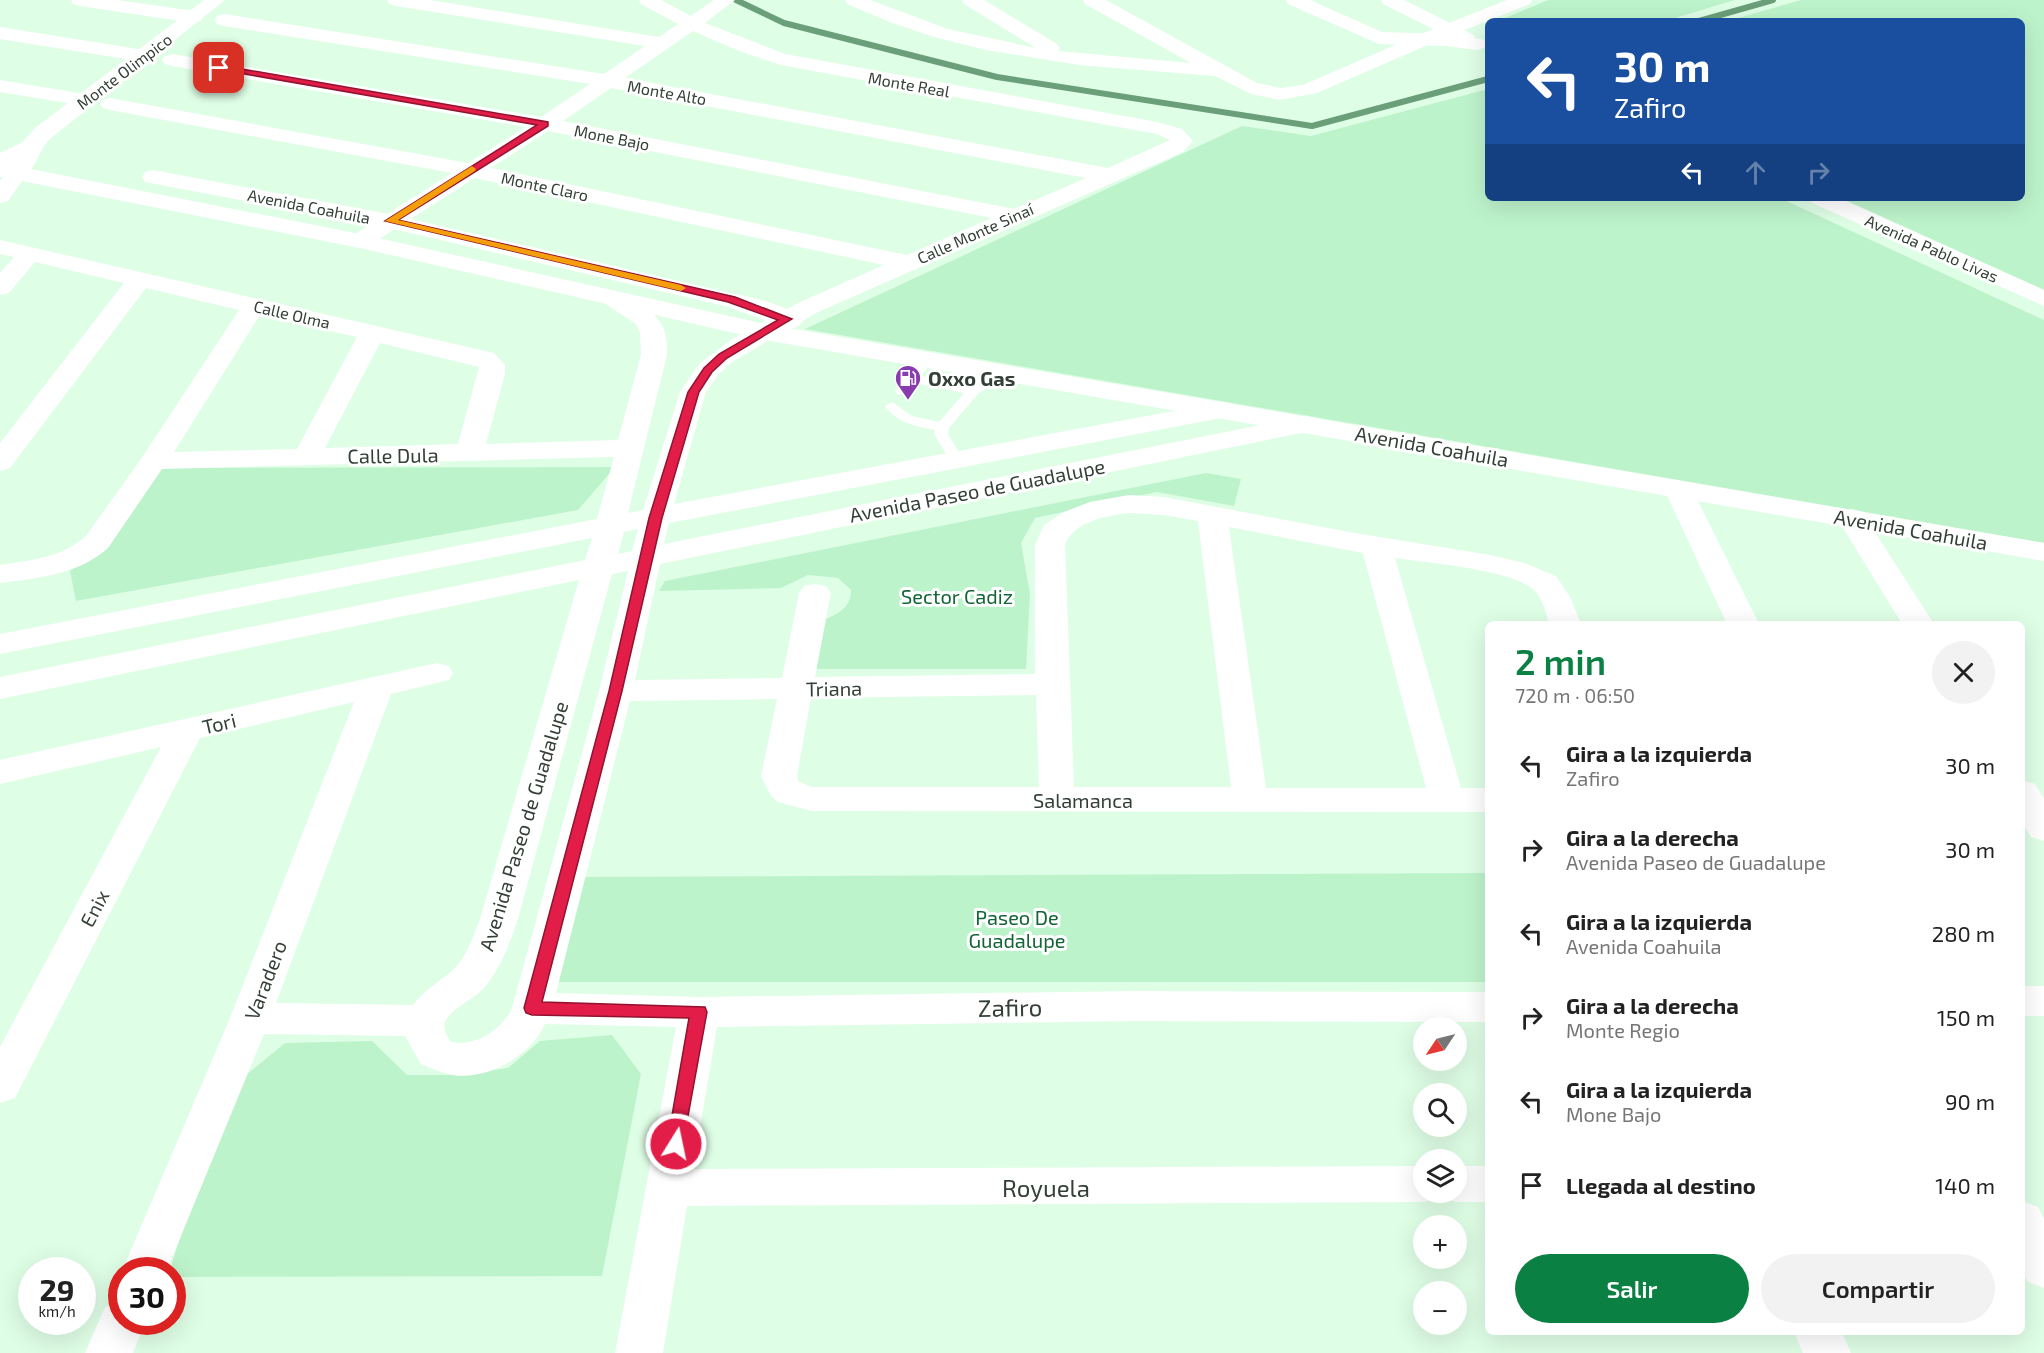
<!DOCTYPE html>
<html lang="es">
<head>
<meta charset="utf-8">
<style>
	body { margin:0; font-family:"Exo 2",sans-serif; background:#f2f2f2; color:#222; height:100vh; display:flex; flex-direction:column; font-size:22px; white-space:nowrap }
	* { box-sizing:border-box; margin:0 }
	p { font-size:20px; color:#767676 }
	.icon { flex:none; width:33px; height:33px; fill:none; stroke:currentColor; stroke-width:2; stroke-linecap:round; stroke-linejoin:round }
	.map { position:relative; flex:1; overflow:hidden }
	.panel { position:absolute; left:1485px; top:621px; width:540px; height:714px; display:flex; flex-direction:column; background:#fff; border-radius:9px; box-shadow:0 6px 24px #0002 }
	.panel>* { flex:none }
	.banner { position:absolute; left:1485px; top:18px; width:540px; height:183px; border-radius:9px; box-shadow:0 6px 24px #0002; background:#1a4fa0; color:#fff; overflow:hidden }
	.needle { width:39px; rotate:235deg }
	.tools { position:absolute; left:1413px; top:1017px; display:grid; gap:12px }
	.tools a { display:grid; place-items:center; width:54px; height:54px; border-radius:50%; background:#fff; box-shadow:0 6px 24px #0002; font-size:30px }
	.speed { position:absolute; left:18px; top:1257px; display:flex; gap:12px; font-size:30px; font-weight:700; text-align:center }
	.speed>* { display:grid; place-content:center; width:78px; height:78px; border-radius:50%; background:#fff; box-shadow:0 6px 24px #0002; line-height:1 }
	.speed small { font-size:15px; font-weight:400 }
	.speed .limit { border:9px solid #d22; background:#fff; color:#111 }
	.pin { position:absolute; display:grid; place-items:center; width:51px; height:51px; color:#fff; margin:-26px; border-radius:12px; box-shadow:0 3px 9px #0006 }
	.me { position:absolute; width:66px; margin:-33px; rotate:10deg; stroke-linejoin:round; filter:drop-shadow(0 0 4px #0008) }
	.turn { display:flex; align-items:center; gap:21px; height:126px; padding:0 30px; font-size:27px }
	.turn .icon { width:78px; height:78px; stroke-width:2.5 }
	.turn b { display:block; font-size:42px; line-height:51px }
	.lanes { display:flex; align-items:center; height:57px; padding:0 30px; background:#0003; justify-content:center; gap:30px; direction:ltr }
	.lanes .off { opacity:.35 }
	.round { display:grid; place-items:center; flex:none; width:63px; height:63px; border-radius:32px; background:#f2f2f2 }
	.overview { display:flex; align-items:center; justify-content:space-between; height:102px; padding:0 30px }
	h1 { font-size:36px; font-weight:600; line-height:45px; color:#0b8043 }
	.cta { display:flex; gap:12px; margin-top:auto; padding:12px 30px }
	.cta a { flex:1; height:69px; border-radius:36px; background:#0b8043; color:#fff; font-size:24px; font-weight:600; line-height:69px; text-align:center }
	.cta a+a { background:#f2f2f2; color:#222 }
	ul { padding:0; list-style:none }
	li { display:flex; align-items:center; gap:18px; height:84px; padding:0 30px }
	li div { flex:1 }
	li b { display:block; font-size:22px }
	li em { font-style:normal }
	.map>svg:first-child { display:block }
</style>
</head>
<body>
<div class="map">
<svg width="2044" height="1353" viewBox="0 0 2044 1353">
	<rect width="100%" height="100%" fill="#dffee6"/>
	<g fill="#bdf3cb">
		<path d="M 1548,0 L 1735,0 L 1665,21 L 1498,21 Z"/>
		<path d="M 1801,0 L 2044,0 L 2044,290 L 1841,198 L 2022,198 L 2022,21 L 1728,21 Z"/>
		<path d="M 1488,89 L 1488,198 L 1780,198 L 2044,320 L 2044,543 L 805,329 L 1242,126 L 1311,136 Z"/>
		<path d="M 615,467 L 578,510 L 76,601 L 70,571 L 109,543 L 157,468 Z"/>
		<path d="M 1206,473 L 1241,479 L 1234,506 L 1157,492 L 1035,518 L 1021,543 L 1030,594 L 1026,669 L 815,669 L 821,621 C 837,614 851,609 851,590 L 838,578 L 808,575 L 781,588 L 659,591 L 665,581 Z"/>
		<path d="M 1488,873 L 1488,982 L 552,982 L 577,877 Z"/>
		<path d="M 612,1035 L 641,1074 L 602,1276 L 173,1277 L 172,1270 L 170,1270 L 216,1119 L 240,1080 L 285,1043 L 372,1041 L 407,1075 L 462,1075 L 508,1068 L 540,1041 Z"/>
	</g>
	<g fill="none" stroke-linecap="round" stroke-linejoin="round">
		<g stroke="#6a9f79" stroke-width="6">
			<path d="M 736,0 L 784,23 L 997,77 L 1312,126 L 1488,79"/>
			<path d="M 1699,21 L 1773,0"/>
		</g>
		<path fill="#fff" fill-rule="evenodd" d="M 928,354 L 935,358 L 921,376 L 971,387 L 999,368 L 1004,367 L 1011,371 L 978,394 L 949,428 L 948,434 L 963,459 L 961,462 L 951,462 L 934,434 L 935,430 C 915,426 897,423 885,406 L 892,402 L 912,416 L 939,422 L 964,393 L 915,383 L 907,394 L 897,394 L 895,391 C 902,382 917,357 928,354 Z"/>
		<g fill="#fff" fill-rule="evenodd">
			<path d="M 71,0 L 117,0 L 194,11 L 201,13 L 203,17 L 201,21 L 194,23 L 80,6 L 73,4 Z"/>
			<path d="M 387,0 L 430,0 L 659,37 L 678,24 L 641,4 L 639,0 L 661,0 L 691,16 L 714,0 L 735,0 L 705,23 L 785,54 L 1157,122 L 1182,129 L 1193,141 L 1183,152 L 818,312 L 732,362 L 718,375 L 706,392 L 674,504 L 1222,402 L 1232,404 L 1236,410 L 1232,416 L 669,523 L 664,544 L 1306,416 L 1316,418 L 1320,424 L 1316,430 L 1306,432 L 660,564 L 635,680 L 782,678 L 799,593 L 804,586 L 815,584 L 826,586 L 831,593 L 815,677 L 1035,674 L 1035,545 L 1044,525 L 1064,512 L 1090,502 L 1129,495 L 1164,497 L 1349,532 L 1490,555 L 1524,563 L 1556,576 L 1570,597 L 1581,624 L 1549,624 C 1546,614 1543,598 1534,590 C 1510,569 1428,563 1395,558 L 1461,788 L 1488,788 L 1488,812 L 812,811 L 778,802 L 771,796 L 761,776 L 777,699 L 630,701 L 556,993 L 699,997 L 1135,991 L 1488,992 L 1488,1022 L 1135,1021 L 717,1027 L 693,1169 L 1424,1166 L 1424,1192 L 1456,1192 L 1456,1166 L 1488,1166 L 1488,1202 L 1456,1202 L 1440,1196 L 1424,1202 L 687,1206 L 663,1353 L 615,1353 L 676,1027 L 545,1024 C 532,1055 487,1081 453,1075 C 442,1073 431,1068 421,1064 L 405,1036 L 264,1034 L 167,1270 L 122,1271 L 230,1018 L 354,702 L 200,738 L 15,1098 L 0,1103 L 0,1047 L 161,747 L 0,784 L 0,760 L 437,663 L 449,666 L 453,673 L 449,680 L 391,694 L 276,1003 L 413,1005 C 424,990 439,982 453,970 C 467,956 473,937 480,919 L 579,580 L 0,699 L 0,677 L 585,560 L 592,538 L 0,654 L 0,634 L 597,519 L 614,457 L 162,469 L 108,548 C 78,575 38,578 0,583 L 0,565 C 32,560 61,558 86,536 L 141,459 L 239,310 L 146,288 L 10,468 L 0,471 L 0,443 L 124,283 L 35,262 L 9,293 L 0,295 L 0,273 L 14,257 L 0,254 L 0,240 L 494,353 L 505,365 L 505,374 L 486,444 L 618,440 L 641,355 L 640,333 L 636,324 L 604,303 L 601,298 L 604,293 C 626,287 653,308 663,327 C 667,335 667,345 667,355 L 628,513 L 643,510 L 680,392 L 699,364 L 732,339 L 800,302 L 884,265 L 475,178 L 368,246 L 360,248 L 352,246 L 348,241 L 352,236 L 452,173 L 110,110 L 103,108 L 100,104 L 103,100 L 110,98 L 468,163 L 526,127 L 172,66 L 165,64 L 162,60 L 165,56 L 172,54 L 541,117 L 590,84 L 224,26 L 217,24 L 215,20 L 217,16 L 224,14 L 604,74 L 645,46 L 396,6 L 389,4 ZM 693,31 L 739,51 L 781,65 L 1157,134 L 1170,140 L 1108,168 L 625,78 ZM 611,88 L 1086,178 L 1014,209 L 563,121 ZM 548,131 L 992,218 L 907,255 L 491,168 ZM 260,315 L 357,337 L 297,449 L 174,452 ZM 380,343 L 479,367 L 458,444 L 325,448 ZM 1129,513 L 1164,515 L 1198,521 L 1231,787 L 1074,787 L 1065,545 C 1074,521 1106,516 1129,513 ZM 1229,527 L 1363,553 L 1426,788 L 1266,788 ZM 638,529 L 632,551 L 618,554 L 624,532 ZM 628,571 L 599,691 L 512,1008 C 502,1030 475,1047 451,1042 C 446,1035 442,1028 446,1020 C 454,1007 471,1001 482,990 C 501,969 509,945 518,919 L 612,574 ZM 1036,695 L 1039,787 L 812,787 L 798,781 L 797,776 L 811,698 Z"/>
			<path d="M 845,0 L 870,0 L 948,29 L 1036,48 L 964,4 L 962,0 L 984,0 L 1057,44 L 1060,48 L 1058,51 L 1191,63 L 1085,4 L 1083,0 L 1106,0 L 1257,83 L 1280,88 L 1303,85 L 1416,36 L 1430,36 L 1433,40 L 1430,44 L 1317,93 L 1280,100 L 1251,94 L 1215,76 L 1079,65 L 986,50 L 934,37 L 890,22 L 847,4 Z"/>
			<path d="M 0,27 L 144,50 L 151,52 L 154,56 L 151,60 L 144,62 L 0,39 Z"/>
			<path d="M 0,80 L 85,94 L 92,96 L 95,100 L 92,104 L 85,106 L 0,92 Z"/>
			<path d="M 32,138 L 40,139 L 43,144 C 38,151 8,170 0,172 L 0,153 Z"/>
			<path d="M 1678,480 L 1688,483 L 1692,489 L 1759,624 L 1727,624 L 1664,489 L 1668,483 Z"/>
			<path d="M 1852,509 L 1862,512 L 1934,624 L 1902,624 L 1837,518 L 1842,512 Z"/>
			<path d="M 2022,780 L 2035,784 L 2044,799 L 2044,841 L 2031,837 L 2022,822 Z"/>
			<rect x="2022" y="986" width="22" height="30"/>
			<path d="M 2022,1201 L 2038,1207 L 2044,1219 L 2044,1288 L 2028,1282 L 2022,1270 Z"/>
			<path d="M 122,1301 L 122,1322 L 145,1322 L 133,1353 L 85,1353 L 105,1307 Z"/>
			<path d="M 1794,1332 L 1842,1332 L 1851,1353 L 1803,1353 Z"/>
		</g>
		<g fill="#fff" fill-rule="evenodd">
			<path d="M 204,0 L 225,0 L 51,138 C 41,147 39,159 31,169 L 360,234 L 765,324 L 2044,543 L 2044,561 L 765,340 L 360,248 L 22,181 L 8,201 L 0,203 L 0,181 L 3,177 L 0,177 L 0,163 L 11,166 L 18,156 L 21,144 L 35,128 Z"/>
			<path d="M 1507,0 L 1532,0 L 1530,4 L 1430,44 L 1416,44 L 1413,40 L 1416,36 Z"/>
			<path d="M 153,170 L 389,214 L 731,293 C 750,297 792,305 803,321 L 799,326 L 790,329 L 725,306 L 389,228 L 145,182 L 142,177 L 145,172 Z"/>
		</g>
		<g fill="#fff" fill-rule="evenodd">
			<path d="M 1286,0 L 1310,0 L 1382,32 L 1443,34 L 1383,4 L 1381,0 L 1404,0 L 1472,34 L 1475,38 L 1484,40 L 1487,44 L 1484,48 L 1477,50 L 1446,46 L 1379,44 L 1288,4 Z"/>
			<path d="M 1809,198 L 1839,198 L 2044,290 L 2044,306 L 1812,203 Z"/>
		</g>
	</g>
	<path fill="#e11d48" stroke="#92132f" stroke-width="1.5" d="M 219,65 L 548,122 L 548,126 L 398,220 L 735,297 L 792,319 L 727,358 L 712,372 L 699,392 L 662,518 L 622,691 L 542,1002 L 705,1007 L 707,1012 L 682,1149 L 676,1151 L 670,1149 L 667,1144 L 689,1018 L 532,1015 L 526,1013 L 524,1008 L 609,691 L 649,518 L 688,392 L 704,368 L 719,354 L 778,320 L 728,302 L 385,221 L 537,125 L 216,69 L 216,66 Z"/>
	<path fill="#f59e0b" d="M 472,166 L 476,169 L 475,171 L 398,220 L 681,285 L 686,288 L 681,291 L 385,221 Z"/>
	<defs>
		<g id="fuel-pin" transform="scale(1.35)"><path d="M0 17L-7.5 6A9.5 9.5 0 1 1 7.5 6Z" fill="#873dae" stroke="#fff"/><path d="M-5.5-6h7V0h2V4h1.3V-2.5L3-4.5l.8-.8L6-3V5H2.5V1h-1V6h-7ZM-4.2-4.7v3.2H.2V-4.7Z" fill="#fff"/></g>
	</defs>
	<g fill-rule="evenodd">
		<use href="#fuel-pin" x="908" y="378"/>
	</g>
	<g text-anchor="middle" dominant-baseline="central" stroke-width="6" stroke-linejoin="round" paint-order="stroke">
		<g font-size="16" fill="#344037" stroke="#fff">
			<text transform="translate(124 71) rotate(-37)">Monte Olimpico</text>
			<text transform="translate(909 84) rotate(10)">Monte Real</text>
			<text transform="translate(667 92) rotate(10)">Monte Alto</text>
			<text transform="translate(612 137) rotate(11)">Mone Bajo</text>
			<text transform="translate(545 186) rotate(12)">Monte Claro</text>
			<text transform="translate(309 206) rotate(11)">Avenida Coahuila</text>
			<text transform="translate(975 233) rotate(-24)">Calle Monte Sinaí</text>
			<text transform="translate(1932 248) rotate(24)">Avenida Pablo Livas</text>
			<text transform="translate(292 314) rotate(13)">Calle Olma</text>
		</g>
		<g font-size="20" font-weight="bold" fill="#344037" stroke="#fff" text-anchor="start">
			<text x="928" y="378">Oxxo Gas</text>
		</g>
		<g font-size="20" fill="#344037" stroke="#fff">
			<text transform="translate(1432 446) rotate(10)">Avenida Coahuila</text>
			<text transform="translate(393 455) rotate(-1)">Calle Dula</text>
			<text transform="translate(977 490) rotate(-11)">Avenida Paseo de Guadalupe</text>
			<text transform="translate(1911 529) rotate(10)">Avenida Coahuila</text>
			<text transform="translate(834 688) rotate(-1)">Triana</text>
			<text transform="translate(219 723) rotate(-13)">Tori</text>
			<text x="1083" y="800">Salamanca</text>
			<text transform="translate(523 826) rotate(-73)">Avenida Paseo de Guadalupe</text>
			<text transform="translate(94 908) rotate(-62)">Enix</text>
			<text transform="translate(265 980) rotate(-69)">Varadero</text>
		</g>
		<g font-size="20" fill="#136436" stroke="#fff">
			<text x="957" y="596">Sector Cadiz</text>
			<text x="1017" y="917">Paseo De<tspan x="1017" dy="23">Guadalupe</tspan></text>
		</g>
		<g font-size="24" fill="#344037" stroke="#fff">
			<text transform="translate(1010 1007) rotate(-1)">Zafiro</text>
			<text x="1046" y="1187">Royuela</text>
		</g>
	</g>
</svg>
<div class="tools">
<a><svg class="needle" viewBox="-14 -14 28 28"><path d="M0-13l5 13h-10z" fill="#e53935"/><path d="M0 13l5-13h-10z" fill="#767676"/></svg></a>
<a><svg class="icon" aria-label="search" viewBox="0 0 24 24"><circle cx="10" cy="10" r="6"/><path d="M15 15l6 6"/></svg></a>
<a><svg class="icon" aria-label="layers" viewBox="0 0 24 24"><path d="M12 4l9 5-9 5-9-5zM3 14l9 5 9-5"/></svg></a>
<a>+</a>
<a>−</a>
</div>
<div class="speed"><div>29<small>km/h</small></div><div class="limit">30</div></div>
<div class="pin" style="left:219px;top:68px;background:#d93025"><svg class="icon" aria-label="arrive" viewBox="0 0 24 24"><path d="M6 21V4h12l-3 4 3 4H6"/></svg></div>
<svg class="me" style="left:676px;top:1144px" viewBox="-20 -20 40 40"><circle r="17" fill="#e11d48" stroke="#fff" stroke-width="3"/><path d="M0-11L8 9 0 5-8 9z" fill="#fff"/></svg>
<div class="banner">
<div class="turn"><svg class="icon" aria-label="left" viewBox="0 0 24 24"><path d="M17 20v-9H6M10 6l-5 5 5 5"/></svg><div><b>30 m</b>Zafiro</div></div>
<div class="lanes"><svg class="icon" aria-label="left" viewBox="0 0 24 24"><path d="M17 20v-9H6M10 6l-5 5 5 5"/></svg><svg class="icon off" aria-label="ahead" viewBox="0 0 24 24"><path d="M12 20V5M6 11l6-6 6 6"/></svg><svg class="icon off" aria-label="right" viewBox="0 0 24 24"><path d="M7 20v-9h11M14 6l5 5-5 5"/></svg></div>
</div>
<section class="panel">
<div class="overview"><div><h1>2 min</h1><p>720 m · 06:50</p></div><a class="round"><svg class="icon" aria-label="close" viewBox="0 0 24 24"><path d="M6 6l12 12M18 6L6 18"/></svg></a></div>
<ul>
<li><svg class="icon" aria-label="left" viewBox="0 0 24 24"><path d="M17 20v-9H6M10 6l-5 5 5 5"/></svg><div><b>Gira a la izquierda</b><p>Zafiro</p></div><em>30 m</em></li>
<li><svg class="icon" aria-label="right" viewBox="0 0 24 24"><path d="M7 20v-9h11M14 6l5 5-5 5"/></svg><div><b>Gira a la derecha</b><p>Avenida Paseo de Guadalupe</p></div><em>30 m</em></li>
<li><svg class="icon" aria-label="left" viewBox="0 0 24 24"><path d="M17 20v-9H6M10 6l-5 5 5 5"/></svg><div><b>Gira a la izquierda</b><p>Avenida Coahuila</p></div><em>280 m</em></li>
<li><svg class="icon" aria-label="right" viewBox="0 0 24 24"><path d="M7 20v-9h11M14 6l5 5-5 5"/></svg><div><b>Gira a la derecha</b><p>Monte Regio</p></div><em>150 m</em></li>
<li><svg class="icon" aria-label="left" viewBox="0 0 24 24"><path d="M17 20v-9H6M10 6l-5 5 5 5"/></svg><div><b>Gira a la izquierda</b><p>Mone Bajo</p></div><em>90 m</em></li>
<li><svg class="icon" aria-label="arrive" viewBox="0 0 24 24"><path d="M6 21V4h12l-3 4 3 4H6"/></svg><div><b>Llegada al destino</b></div><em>140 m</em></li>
</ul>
<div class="cta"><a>Salir</a><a>Compartir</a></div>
</section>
</div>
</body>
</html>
